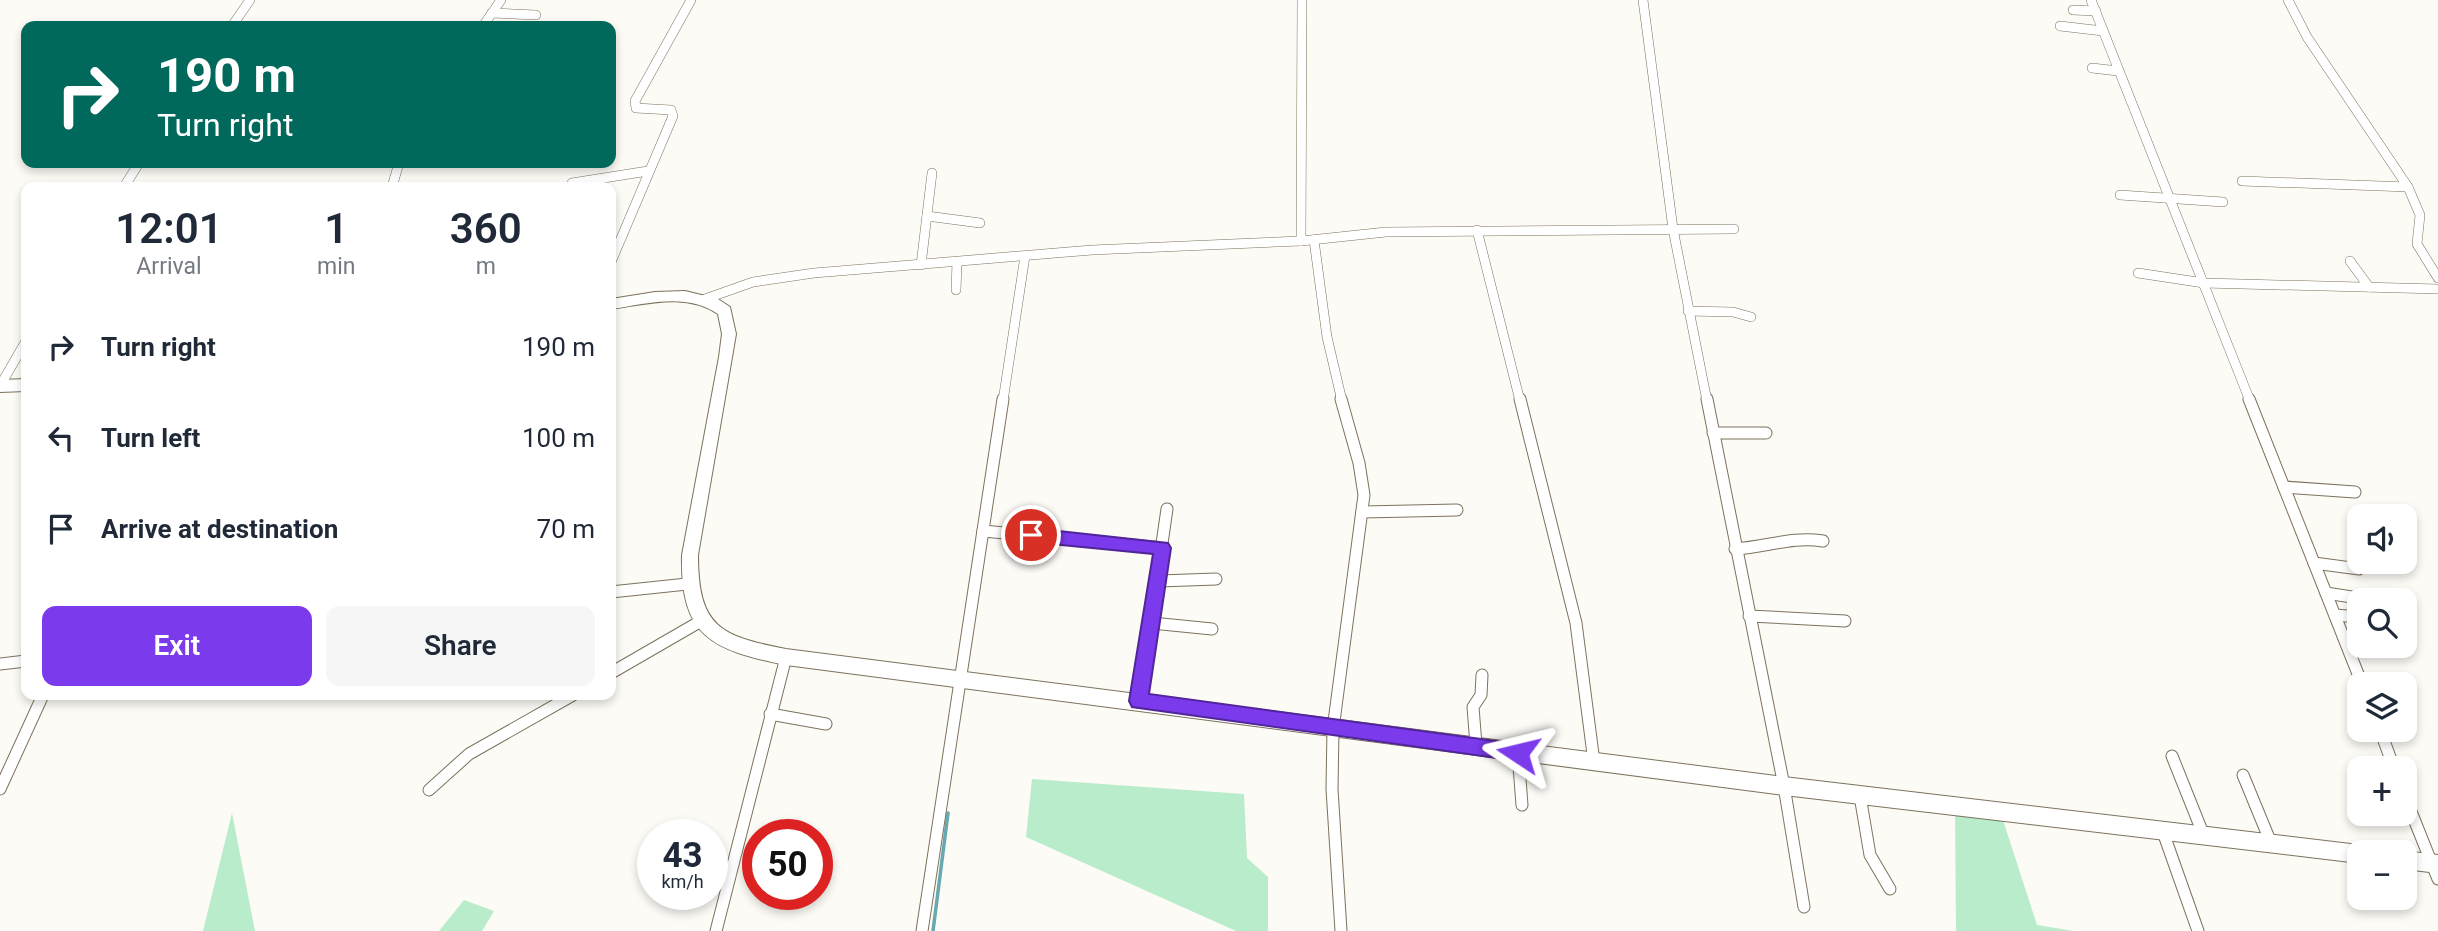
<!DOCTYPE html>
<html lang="en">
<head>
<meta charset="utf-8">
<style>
	body { margin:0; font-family:Roboto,sans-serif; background:#f6f6f7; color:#1f2937; height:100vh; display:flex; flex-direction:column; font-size:26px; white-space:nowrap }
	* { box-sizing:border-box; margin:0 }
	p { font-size:23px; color:#747a83 }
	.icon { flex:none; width:38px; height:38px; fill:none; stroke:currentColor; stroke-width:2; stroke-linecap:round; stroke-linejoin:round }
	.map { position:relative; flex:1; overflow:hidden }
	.drawer { position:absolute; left:21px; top:182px; width:595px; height:518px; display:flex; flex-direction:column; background:#fff; border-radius:14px; box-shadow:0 4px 10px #0003 }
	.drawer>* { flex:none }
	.banner { position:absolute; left:21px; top:21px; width:595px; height:147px; border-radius:14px; box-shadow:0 4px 10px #0003; background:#00695c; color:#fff; overflow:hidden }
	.controls { position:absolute; left:2347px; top:504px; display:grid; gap:14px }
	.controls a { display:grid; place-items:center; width:70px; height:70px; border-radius:14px; background:#fff; box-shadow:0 4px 10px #0003; font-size:35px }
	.speed { position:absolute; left:637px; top:819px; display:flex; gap:14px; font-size:35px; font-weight:700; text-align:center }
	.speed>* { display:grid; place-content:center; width:91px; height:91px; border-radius:50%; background:#fff; box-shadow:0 4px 10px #0003; line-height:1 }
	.speed small { font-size:18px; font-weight:400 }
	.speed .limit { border:10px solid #d22; background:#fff; color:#111 }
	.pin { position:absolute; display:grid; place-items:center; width:60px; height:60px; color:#fff; margin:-30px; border:4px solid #fff; border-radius:50%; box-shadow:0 2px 7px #0007 }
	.me { position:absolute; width:77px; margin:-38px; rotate:280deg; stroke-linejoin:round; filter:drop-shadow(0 0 5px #0008) }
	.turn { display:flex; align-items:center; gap:24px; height:147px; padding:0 21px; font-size:32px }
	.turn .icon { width:91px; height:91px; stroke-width:2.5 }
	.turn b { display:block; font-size:49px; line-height:60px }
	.eta { display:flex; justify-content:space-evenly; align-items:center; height:119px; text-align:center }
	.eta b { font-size:42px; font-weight:600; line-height:49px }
	.primary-button { display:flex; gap:14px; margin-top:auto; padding:14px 21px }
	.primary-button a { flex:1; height:80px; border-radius:14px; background:#7c3aed; color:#fff; font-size:28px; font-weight:600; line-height:80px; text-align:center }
	.primary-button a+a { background:#f6f6f7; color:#1f2937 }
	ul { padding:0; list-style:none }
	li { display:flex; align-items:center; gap:21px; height:91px; padding:0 21px }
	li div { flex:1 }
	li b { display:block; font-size:26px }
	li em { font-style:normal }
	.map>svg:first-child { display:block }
</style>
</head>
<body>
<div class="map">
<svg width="2438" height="931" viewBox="0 0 2438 931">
	<rect width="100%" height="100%" fill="#fdfbf6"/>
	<g fill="#b9ecca">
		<path d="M 1032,779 L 1244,794 L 1247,858 L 1268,877 L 1268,931 L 1236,931 L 1026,837 Z"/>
		<path d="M 1955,810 L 2002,817 L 2037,925 L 2074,931 L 1956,931 Z"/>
		<path d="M 232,813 L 255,931 L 203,931 Z"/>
		<path d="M 464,900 L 494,911 L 482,931 L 439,931 Z"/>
	</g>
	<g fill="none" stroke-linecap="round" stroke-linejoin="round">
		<path stroke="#67a8b1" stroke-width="3.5" d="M 933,931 L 948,813"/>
		<g stroke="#7d725d" stroke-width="10">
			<g id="street-far1">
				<path d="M 1643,0 L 1673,229 L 1707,401"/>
				<path d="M 2091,0 L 2250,401"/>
				<path d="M 2288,0 L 2307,37 L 2408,187 L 2420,215 L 2417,244 L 2438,278"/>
				<path d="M 2073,10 L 2096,11"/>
				<path d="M 492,13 L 536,15"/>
				<path d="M 232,26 L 250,0"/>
				<path d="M 483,26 L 501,0"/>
				<path d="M 2060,26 L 2103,31"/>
				<path d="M 2092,68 L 2118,71"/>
				<path d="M 2242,181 L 2408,187"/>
				<path d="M 572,183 L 648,171"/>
				<path d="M 124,187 L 139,163"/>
				<path d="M 392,187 L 399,163"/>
				<path d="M 2120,195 L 2223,202"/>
				<path d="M 927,216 L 980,223"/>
				<path d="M 1477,230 L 1520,401"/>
				<path d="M 1314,240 L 1327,337 L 1342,401"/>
				<path d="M 1301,241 L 1302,0"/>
				<path d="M 2350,261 L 2369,287"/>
				<path d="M 611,262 L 673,116 L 671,110 L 636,108 L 635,101 L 691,0"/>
				<path d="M 921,265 L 932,173"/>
				<path d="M 2138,273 L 2204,283 L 2438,289"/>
				<path d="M 956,290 L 957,262"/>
				<path d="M 705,299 L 753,282 L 814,273 L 1092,250 L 1301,241 L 1386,232 L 1734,229"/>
				<path d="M 1688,311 L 1733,312 L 1751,317"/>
				<path d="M 0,386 L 26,341"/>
				<path d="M 1003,401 L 1025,256"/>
			</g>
		</g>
		<g stroke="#7d725d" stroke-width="13">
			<g id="street">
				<path d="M 1520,399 L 1576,623 L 1594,762"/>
				<path d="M 1707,399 L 1784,786 L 1804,907"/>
				<path d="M 2249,399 L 2362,684"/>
				<path d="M 1713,433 L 1766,433"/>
				<path d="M 2284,487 L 2355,492"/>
				<path d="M 1362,512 L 1457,510"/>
				<path d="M 983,531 L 1163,548"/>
				<path d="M 1735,549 C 1767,547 1792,536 1823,541"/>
				<path d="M 2314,563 L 2359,569"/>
				<path d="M 1159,581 L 1216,579"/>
				<path d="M 611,592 L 687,584"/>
				<path d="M 2326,593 L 2371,600"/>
				<path d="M 2335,615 L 2359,617"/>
				<path d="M 1749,616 L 1845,621"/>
				<path d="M 1152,623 L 1212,629"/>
				<path d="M 0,664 L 26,661"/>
				<path d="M 611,673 L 701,621"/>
				<path d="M 1139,701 L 1167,509"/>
				<path d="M 770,714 L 826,724"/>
				<path d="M 2380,730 L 2394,768"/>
				<path d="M 1476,745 L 1473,707 L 1481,695 L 1482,675"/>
				<path d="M 1518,753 L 1522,805"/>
				<path d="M 2172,756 L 2204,836"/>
				<path d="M 2243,775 L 2271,843"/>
				<path d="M 0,789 L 43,695"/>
				<path d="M 429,790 L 469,754 L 573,695"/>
				<path d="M 2404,794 L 2438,879"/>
				<path d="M 1860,796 L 1870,855 L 1890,889"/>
				<path d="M 2163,832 L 2198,931"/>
				<path d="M 716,931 L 786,657"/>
				<path d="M 922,931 L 1003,399"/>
				<path d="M 1341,931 L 1332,789 L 1333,729 L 1364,495 L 1359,463 L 1341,399"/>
			</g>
		</g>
		<g stroke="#7d725d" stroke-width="2">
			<g id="secondary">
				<path d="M 685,291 L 718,299 L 730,307 L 736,334 L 698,555 C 698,627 720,636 786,649 L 1784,777 L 2359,845 L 2366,847 L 2368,852 L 2359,852 L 2359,863 L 1784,795 L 786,665 C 712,650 680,637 682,555 L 719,357 L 722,334 L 718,314 C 686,292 647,304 611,309 L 611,299 L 655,292 Z"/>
				<path d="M 26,379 L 26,391 L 0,392 L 0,380 Z"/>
				<path d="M 2404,851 L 2438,855 L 2438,873 L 2404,869 L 2404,852 L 2400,852 Z"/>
			</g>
		</g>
		<use href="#street-far1" stroke="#fff" stroke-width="9"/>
		<use href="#street" stroke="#fff" stroke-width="11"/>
		<use href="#secondary" fill="#fff" fill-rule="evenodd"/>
	</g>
	<path fill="#7c3aed" stroke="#51269a" stroke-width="2" d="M 1031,528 L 1168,543 L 1171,548 L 1149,694 L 1518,744 L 1525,747 L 1528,753 L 1525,759 L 1518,761 L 1132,707 L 1129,701 L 1153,554 L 1031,542 L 1023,535 Z"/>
</svg>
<div class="controls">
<a><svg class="icon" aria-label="sound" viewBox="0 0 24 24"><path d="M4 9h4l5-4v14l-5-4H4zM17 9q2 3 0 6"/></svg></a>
<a><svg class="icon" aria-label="search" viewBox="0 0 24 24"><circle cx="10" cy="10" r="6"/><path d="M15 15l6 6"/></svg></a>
<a><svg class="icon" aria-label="layers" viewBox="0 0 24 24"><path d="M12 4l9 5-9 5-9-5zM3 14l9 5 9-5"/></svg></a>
<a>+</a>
<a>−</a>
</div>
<div class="speed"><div>43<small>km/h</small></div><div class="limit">50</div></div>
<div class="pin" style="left:1031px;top:535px;background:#d93025"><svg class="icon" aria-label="arrive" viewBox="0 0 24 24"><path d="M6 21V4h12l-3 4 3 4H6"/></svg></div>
<svg class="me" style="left:1518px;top:753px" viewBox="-20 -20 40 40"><path d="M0-17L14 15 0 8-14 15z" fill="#7c3aed" stroke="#fff" stroke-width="4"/></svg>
<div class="banner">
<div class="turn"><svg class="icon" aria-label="right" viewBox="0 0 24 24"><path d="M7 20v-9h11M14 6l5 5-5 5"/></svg><div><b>190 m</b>Turn right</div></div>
</div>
<section class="drawer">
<div class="eta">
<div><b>12:01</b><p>Arrival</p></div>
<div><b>1</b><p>min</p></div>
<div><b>360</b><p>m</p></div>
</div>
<ul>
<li><svg class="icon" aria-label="right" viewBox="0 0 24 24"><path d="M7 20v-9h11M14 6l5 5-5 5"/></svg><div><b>Turn right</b></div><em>190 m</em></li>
<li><svg class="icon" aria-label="left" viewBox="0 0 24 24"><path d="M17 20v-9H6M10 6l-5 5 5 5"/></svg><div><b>Turn left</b></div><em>100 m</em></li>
<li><svg class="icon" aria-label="arrive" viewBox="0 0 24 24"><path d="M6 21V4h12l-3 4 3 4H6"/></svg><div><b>Arrive at destination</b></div><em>70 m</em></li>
</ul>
<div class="primary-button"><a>Exit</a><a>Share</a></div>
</section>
</div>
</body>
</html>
